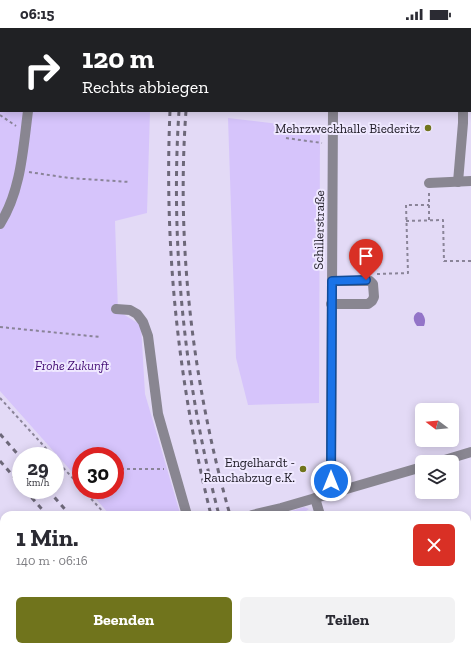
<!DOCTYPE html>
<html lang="de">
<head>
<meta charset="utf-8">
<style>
	body { margin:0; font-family:"Zilla Slab",serif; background:#f2f2f3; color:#2b2b33; height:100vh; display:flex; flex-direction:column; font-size:15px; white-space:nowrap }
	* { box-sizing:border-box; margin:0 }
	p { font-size:13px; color:#7c7c81 }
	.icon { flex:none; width:22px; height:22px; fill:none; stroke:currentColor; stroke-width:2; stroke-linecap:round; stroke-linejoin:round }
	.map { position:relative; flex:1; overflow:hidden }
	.details { position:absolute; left:0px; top:483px; width:471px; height:140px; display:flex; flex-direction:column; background:#fff; border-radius:12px 12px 0 0; box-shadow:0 2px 10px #0003 }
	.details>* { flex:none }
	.banner { position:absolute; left:0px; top:0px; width:471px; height:84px; box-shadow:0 2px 10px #0003; background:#202124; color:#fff; overflow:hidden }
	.needle { width:26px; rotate:286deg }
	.controls { position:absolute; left:415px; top:375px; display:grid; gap:8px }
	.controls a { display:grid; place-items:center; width:44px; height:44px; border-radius:6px; background:#fff; box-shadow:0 2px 10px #0003; font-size:20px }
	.speed { position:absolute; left:12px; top:419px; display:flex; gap:8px; font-size:20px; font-weight:700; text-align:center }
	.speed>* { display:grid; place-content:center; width:52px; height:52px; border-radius:50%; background:#fff; box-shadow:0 2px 10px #0003; line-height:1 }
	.speed small { font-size:10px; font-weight:400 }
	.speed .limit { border:6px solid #d22; background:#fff; color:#111 }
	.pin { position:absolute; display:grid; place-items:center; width:34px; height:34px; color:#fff; margin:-41px -17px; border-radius:50% 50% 50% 0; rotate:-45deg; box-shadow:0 0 4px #0007 }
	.pin .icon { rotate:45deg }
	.me { position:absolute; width:44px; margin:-22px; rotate:0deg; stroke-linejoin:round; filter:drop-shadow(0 0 3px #0008) }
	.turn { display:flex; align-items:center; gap:14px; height:84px; padding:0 16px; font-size:18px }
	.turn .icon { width:52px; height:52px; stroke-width:2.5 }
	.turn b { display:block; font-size:28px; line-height:34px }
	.round { display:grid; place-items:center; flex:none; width:42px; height:42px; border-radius:6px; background:#f2f2f3 }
	.head { display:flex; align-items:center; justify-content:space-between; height:68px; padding:0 16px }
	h1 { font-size:24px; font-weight:700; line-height:30px }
	.action { display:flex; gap:8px; margin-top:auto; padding:8px 16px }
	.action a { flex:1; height:46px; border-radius:6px; background:#70741c; color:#fff; font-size:16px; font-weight:700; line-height:46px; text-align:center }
	.action a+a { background:#f2f2f3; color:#2b2b33 }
	.status { display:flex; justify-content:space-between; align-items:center; height:28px; padding:0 20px; background:#fff; direction:ltr }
	.status svg { height:11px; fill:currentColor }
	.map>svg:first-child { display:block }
</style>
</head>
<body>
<div class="status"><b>06:15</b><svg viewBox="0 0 49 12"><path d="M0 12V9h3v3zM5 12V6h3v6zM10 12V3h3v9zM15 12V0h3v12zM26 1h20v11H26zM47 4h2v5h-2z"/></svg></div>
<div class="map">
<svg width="471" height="623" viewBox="0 0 471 623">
	<rect width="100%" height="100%" fill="#e3daf6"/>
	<g fill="#d6c4fb">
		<path d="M 0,0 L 153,0 L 1,1 L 1,83 L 150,83 L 147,185 L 115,193 L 118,283 L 141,297 L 145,366 L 180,485 L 175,487 L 110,487 L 88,462 L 115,462 L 115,428 L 81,428 L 81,454 L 0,363 Z"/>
		<path d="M 228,90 L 320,101 L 319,375 L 248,377 L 236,330 Z"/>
		<path d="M 304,479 L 309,481 C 301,488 289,487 279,487 Z"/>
	</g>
	<path fill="#9374c8" d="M 418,284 L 422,285 C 425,290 426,292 424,298 L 417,298 C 413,293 412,287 418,284 Z"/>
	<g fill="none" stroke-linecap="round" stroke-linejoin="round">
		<g stroke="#8a8498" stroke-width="2" stroke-dasharray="3 3" stroke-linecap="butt">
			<path d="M 75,0 L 83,1"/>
			<path d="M 0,87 L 16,98"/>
			<path d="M 286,110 L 322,115"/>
			<path d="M 29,144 L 69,150 L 130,154"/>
			<path d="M 429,192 L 429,165"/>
			<path d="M 406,193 L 443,192 L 444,233 L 471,233"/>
			<path d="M 377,246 L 408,245 L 406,177 L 429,177"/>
			<path d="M 0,299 L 100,309"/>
			<path d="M 0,370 L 53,428"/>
			<path d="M 55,431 L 81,459"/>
			<path d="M 78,441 L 81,441"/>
			<path d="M 115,441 L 164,441"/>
			<path d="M 83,462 L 106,487"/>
		</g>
		<g stroke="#898691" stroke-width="10">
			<path d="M 32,1 L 32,0"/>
			<path d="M 334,1 L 334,0"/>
			<path d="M 458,154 L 463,95 L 463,83"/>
			<path d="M 429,155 L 471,153"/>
			<path d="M 0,196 C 21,163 23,121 28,83"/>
			<path d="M 331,276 L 368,276 L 372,273 L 374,269 L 373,256 L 370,253 L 332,253"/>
			<path d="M 116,281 L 130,282 L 137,286 L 143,294 L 148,308 L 158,386 L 187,487"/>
			<path d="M 438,434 L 471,424"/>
			<path d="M 333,465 L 331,453 L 331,437 L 333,83"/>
			<path d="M 315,470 L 320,487"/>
			<path d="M 252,487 L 281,480 L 422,439"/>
			<path d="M 226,619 L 228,623"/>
			<path d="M 328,619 L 329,623"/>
			<path d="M 359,619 L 360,623"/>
			<path d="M 381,619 L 383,623"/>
			<path d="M 16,623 L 33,619"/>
		</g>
		<g stroke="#6d6879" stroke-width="3" stroke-dasharray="5 5" stroke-linecap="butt">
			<path d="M 177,1 L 177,0"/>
			<path d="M 187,1 L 187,0"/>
			<path d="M 194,1 L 195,0"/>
			<path d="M 170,83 C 164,219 178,355 211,487"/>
			<path d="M 179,83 C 170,217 185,358 219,487"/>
			<path d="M 186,83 C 176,218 193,357 230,487"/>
			<path d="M 0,406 L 21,430"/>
			<path d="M 0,433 L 21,457"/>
			<path d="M 25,462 L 47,487"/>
			<path d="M 48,462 L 70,487"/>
			<path d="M 156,619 L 159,623"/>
			<path d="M 179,619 L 182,623"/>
			<path d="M 253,619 L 254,623"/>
			<path d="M 261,619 L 262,623"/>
			<path d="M 280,619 L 281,623"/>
		</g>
	</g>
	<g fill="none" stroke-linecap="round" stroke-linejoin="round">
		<g stroke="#114b97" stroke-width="10">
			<path id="route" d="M 331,453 L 332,253 L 366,252"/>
		</g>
		<use href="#route" stroke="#1a73e8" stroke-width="7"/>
	</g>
	<g fill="#70741c" stroke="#efe8ff" stroke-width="1.5">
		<circle cx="428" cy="100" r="4"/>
		<circle cx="303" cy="441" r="4"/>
	</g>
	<g text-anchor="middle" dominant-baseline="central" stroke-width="4" stroke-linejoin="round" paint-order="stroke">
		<g font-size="13" fill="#1a1721" stroke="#efe8ff" text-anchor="end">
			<text x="420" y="100">Mehrzweckhalle Biederitz</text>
			<text x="295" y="434">Engelhardt -<tspan x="295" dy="15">Rauchabzug e.K.</tspan></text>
		</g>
		<g font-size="13" fill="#1a1721" stroke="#efe8ff">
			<text transform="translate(319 202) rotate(-89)">Schillerstraße</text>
		</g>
		<g font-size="13" font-style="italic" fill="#400872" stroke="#efe8ff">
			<text x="72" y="337">Frohe Zukunft</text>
		</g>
	</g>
</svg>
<div class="controls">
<a><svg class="needle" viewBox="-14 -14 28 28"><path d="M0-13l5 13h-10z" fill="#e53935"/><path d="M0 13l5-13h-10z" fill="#7c7c81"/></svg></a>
<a><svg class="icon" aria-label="layers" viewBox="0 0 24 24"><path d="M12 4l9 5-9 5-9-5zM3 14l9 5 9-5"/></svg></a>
</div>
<div class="speed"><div>29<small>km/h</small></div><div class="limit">30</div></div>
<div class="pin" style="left:366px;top:252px;background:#d93025"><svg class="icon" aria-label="arrive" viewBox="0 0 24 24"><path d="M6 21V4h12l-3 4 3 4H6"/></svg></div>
<svg class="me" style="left:331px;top:453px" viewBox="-20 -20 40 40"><circle r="17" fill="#1a73e8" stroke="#fff" stroke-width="3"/><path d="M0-11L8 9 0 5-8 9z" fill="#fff"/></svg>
<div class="banner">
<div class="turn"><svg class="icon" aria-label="right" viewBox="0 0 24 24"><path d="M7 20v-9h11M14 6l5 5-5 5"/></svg><div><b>120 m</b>Rechts abbiegen</div></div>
</div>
<section class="details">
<div class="head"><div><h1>1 Min.</h1><p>140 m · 06:16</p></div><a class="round" style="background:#d93025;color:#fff"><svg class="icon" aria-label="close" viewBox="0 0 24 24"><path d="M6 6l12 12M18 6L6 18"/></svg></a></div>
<div class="action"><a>Beenden</a><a>Teilen</a></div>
</section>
</div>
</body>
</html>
